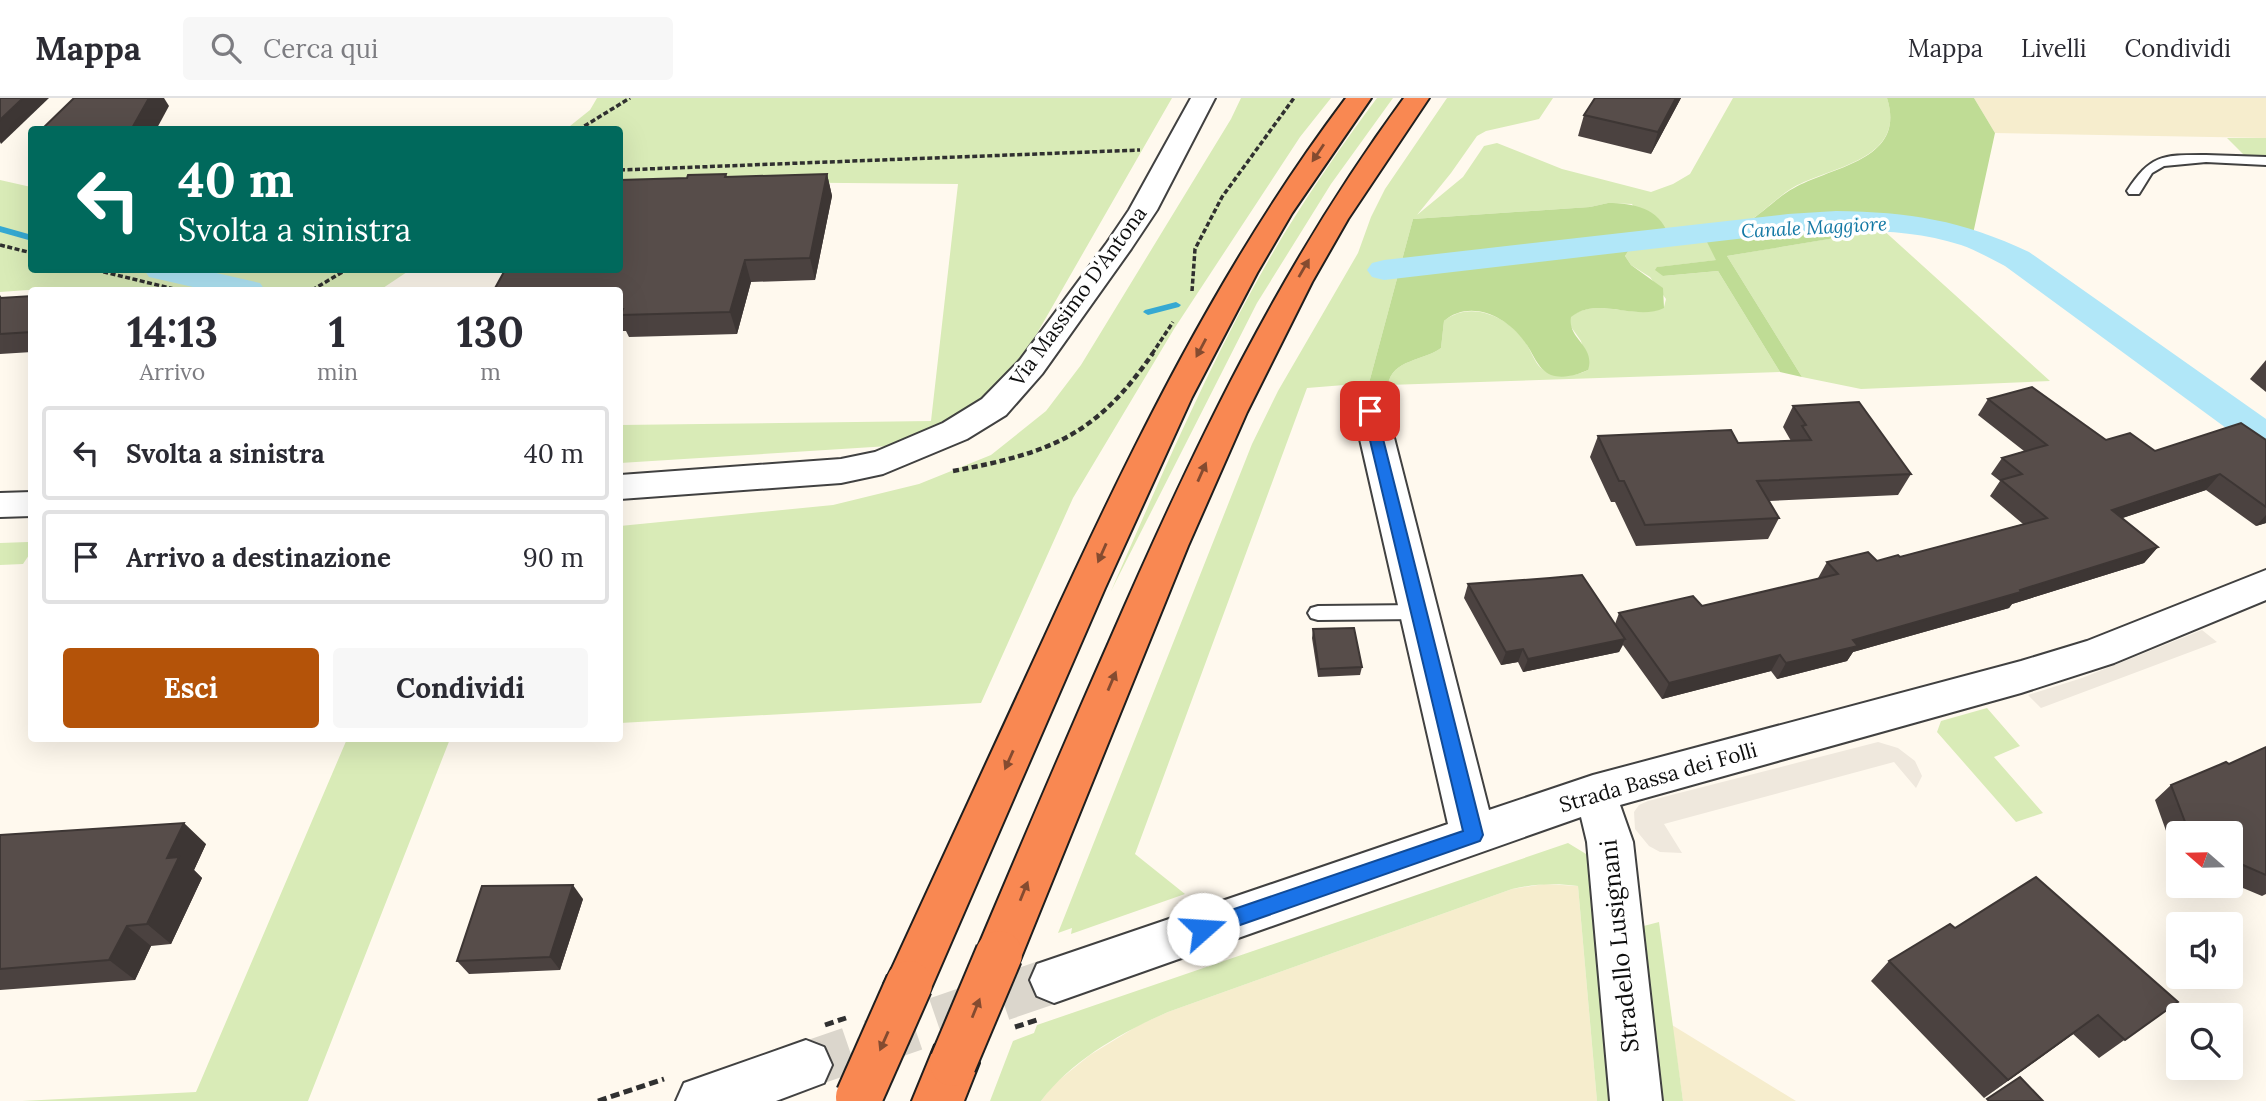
<!DOCTYPE html>
<html lang="it">
<head>
<meta charset="utf-8">
<style>
	body { margin:0; font-family:Lora,serif; background:#f7f7f7; color:#2b2b33; height:100vh; display:flex; flex-direction:column; font-size:26px; white-space:nowrap }
	* { box-sizing:border-box; margin:0 }
	p { font-size:23px; color:#7c7c81 }
	.icon { flex:none; width:38px; height:38px; fill:none; stroke:currentColor; stroke-width:2; stroke-linecap:round; stroke-linejoin:round }
	.map { position:relative; flex:1; overflow:hidden }
	.sheet { position:absolute; left:28px; top:189px; width:595px; height:455px; display:flex; flex-direction:column; background:#fff; border-radius:7px; box-shadow:0 7px 28px #0002 }
	.sheet>* { flex:none }
	.guide { position:absolute; left:28px; top:28px; width:595px; height:147px; border-radius:7px; box-shadow:0 7px 28px #0002; background:#00695c; color:#fff; overflow:hidden }
	.needle { width:46px; rotate:290deg }
	.controls { position:absolute; left:2166px; top:723px; display:grid; gap:14px }
	.controls a { display:grid; place-items:center; width:77px; height:77px; border-radius:7px; background:#fff; box-shadow:0 7px 28px #0002; font-size:35px }
	.pin { position:absolute; display:grid; place-items:center; width:60px; height:60px; color:#fff; margin:-30px; border-radius:14px; box-shadow:0 4px 10px #0006 }
	.me { position:absolute; width:77px; margin:-38px; rotate:71deg; stroke-linejoin:round; filter:drop-shadow(0 0 5px #0008) }
	.turn { display:flex; align-items:center; gap:24px; height:147px; padding:0 35px; font-size:32px }
	.turn .icon { width:91px; height:91px; stroke-width:2.5 }
	.turn b { display:block; font-size:49px; line-height:60px }
	.eta { display:flex; justify-content:space-evenly; align-items:center; height:119px; text-align:center }
	.eta b { font-size:42px; font-weight:800; line-height:49px }
	.cta { display:flex; gap:14px; margin-top:auto; padding:14px 35px }
	.cta a { flex:1; height:80px; border-radius:7px; background:#b45309; color:#fff; font-size:28px; font-weight:800; line-height:80px; text-align:center }
	.cta a+a { background:#f7f7f7; color:#2b2b33 }
	ul { padding:0; list-style:none }
	li { display:flex; align-items:center; gap:21px; height:94px; margin:0 14px 10px; padding:0 21px; border:4px solid #e1e1e2; border-radius:7px }
	li div { flex:1 }
	li b { display:block; font-size:26px }
	li em { font-style:normal }
	header { display:flex; align-items:center; gap:42px; box-sizing:border-box; height:98px; padding:0 35px; background:#fff; border-bottom:2px solid #e1e1e2 }
	header strong { font-size:33px }
	nav { display:flex; gap:38px; margin-inline-start:auto; font-size:24px }
	.search { width:490px; height:63px; background:#f7f7f7; display:flex; align-items:center; gap:18px; box-sizing:border-box; padding:0 24px; border-radius:7px; color:#7c7c81; font-size:26px }
	.map>svg:first-child { display:block }
</style>
</head>
<body>
<header>
<strong>Mappa</strong>
<div class="search"><svg class="icon" aria-label="search" viewBox="0 0 24 24"><circle cx="10" cy="10" r="6"/><path d="M15 15l6 6"/></svg>Cerca qui</div>
<nav><a>Mappa</a><a>Livelli</a><a>Condividi</a></nav>
</header>
<div class="map">
<svg width="2266" height="1003" viewBox="0 0 2266 1003">
	<rect width="100%" height="100%" fill="#fff9ee"/>
	<g fill="#f6edcd">
		<path d="M 1974,0 L 2266,0 L 2266,40 L 1995,35 Z"/>
		<path d="M 1544,786 L 1578,788 L 1597,1003 L 1041,1003 L 1054,986 L 1090,957 L 1139,927 L 1168,914 L 1512,791 Z"/>
		<path d="M 1672,927 L 1796,1003 L 1683,1003 Z"/>
	</g>
	<g fill="#d9ebb7">
		<path d="M 597,0 L 1172,0 L 1020,265 L 966,317 L 889,348 L 620,365 L 620,327 L 931,323 L 958,86 L 620,83 L 620,32 L 565,32 L 590,12 Z"/>
		<path d="M 1241,0 L 1331,0 L 1300,39 L 1174,231 L 1073,400 L 981,605 L 620,625 L 620,428 L 833,407 L 919,386 L 991,357 L 1046,313 L 1081,267 L 1231,21 Z"/>
		<path d="M 1377,0 L 1393,0 L 1331,86 L 1257,205 L 1111,493 C 1164,372 1216,249 1284,136 C 1313,89 1344,44 1377,0 Z"/>
		<path d="M 1447,0 L 1553,0 L 1539,21 L 1486,33 L 1477,38 L 1451,75 L 1417,117 L 1463,79 L 1484,48 L 1497,45 L 1562,71 L 1651,94 L 1673,86 L 1690,76 L 1733,0 L 1887,0 C 1907,62 1832,68 1794,89 C 1777,99 1763,115 1746,125 C 1735,132 1718,135 1706,140 L 1717,162 L 1658,169 L 1663,178 L 1718,173 L 1780,274 L 1388,287 C 1392,261 1424,263 1441,250 L 1444,223 C 1470,202 1506,218 1524,242 C 1530,250 1534,264 1541,270 C 1554,281 1574,279 1588,272 L 1581,243 L 1569,226 L 1570,219 C 1598,197 1636,224 1664,209 L 1666,201 L 1650,179 L 1631,167 L 1625,158 L 1629,152 L 1655,147 L 1632,106 L 1608,105 L 1590,109 L 1413,121 L 1369,285 L 1307,290 L 1135,756 L 1185,796 L 1071,836 L 1072,830 L 1058,835 L 1252,346 L 1278,293 L 1358,155 L 1371,119 L 1385,91 Z"/>
		<path d="M 2227,40 L 2266,40 L 2266,58 L 2245,58 Z"/>
		<path d="M 0,82 L 31,89 L 32,172 L 410,172 L 380,192 L 91,192 L 70,189 L 0,194 Z"/>
		<path d="M 1827,130 L 1881,130 L 2050,283 L 1861,291 L 1802,279 L 1727,158 L 1834,140 Z"/>
		<path d="M 28,444 L 31,454 L 23,466 L 0,467 L 0,445 Z"/>
		<path d="M 1987,610 L 2020,648 L 1994,659 L 2043,715 L 2016,724 L 1937,634 L 1941,623 Z"/>
		<path d="M 347,641 L 450,641 L 308,1003 L 22,1003 L 196,994 Z"/>
		<path d="M 1568,745 L 1591,759 L 1616,1003 L 1597,1003 L 1578,788 C 1555,785 1534,786 1512,791 L 1168,914 C 1121,935 1073,961 1041,1003 L 990,1003 L 1013,943 L 1034,935 L 1037,927 Z"/>
		<path d="M 1659,824 L 1683,1003 L 1653,1003 L 1632,831 Z"/>
	</g>
	<g fill="#bfdc95">
		<path d="M 1887,0 L 1974,0 L 1995,35 L 1971,145 L 1906,131 L 1828,130 L 1835,140 L 1727,158 L 1802,279 L 1780,274 L 1718,173 L 1663,178 L 1655,172 L 1657,169 L 1716,162 L 1705,140 C 1718,135 1734,132 1746,125 C 1763,115 1777,99 1794,90 C 1832,68 1907,63 1887,0 Z"/>
		<path d="M 1608,105 C 1633,105 1659,110 1668,136 L 1663,144 L 1629,152 L 1625,158 L 1631,167 L 1663,190 L 1664,210 C 1636,224 1598,197 1571,219 C 1567,241 1596,248 1588,272 C 1577,277 1563,281 1551,277 C 1537,271 1533,254 1524,243 C 1506,218 1470,201 1444,223 L 1441,250 C 1424,263 1392,261 1388,287 L 1369,285 L 1413,121 L 1590,109 Z"/>
	</g>
	<g fill="#efe8dd">
		<path d="M 2202,532 L 2217,544 L 2041,610 L 2028,597 L 2082,580 Z"/>
		<path d="M 1878,644 L 1898,650 L 1915,663 L 1922,678 L 1916,690 L 1894,664 L 1664,726 L 1682,755 L 1660,754 L 1649,748 L 1635,731 L 1634,714 L 1639,707 L 1648,703 Z"/>
	</g>
	<g fill="none" stroke-linecap="round" stroke-linejoin="round">
		<g fill="#36a9d2" fill-rule="evenodd">
			<path d="M 0,128 L 32,137 L 32,143 L 0,134 Z"/>
			<path d="M 1176,204 L 1181,207 L 1179,209 L 1148,217 L 1143,214 L 1145,212 Z"/>
		</g>
		<g fill="#b1e7f8" fill-rule="evenodd">
			<path d="M 1836,113 C 1910,114 1961,122 2029,154 L 2266,321 L 2266,353 L 2252,349 L 2005,168 C 1991,161 1976,152 1961,147 C 1905,129 1846,132 1788,135 L 1384,182 L 1372,179 L 1367,172 L 1372,165 L 1384,162 L 1788,116 Z"/>
			<path d="M 144,172 L 203,172 L 260,185 L 265,192 L 206,192 L 149,179 Z"/>
		</g>
		<path stroke="#dbd6cc" stroke-width="46" stroke-dasharray="46 23" stroke-linecap="butt" d="M 806,967 L 1054,882"/>
		<g stroke="#414141" stroke-width="4">
			<g id="lane">
				<path d="M 2206,57 L 2266,59 L 2266,67 L 2206,64 L 2164,68 L 2152,75 L 2139,96 L 2129,96 L 2127,93 C 2151,56 2163,57 2206,57 Z"/>
				<path d="M 1419,507 L 1426,509 L 1429,514 L 1426,519 L 1419,521 L 1318,522 L 1311,520 L 1308,515 L 1311,510 L 1318,508 Z"/>
			</g>
		</g>
		<g stroke="#414141" stroke-width="4">
			<g id="street">
				<path d="M 1191,0 L 1215,0 L 1157,112 L 1131,151 L 1042,276 L 1006,317 L 967,341 L 883,376 L 841,385 L 620,401 L 620,377 L 841,361 L 875,354 L 943,325 L 982,301 L 1020,262 L 1106,146 L 1129,112 Z"/>
				<path d="M 1363,289 L 1375,292 L 1391,328 L 1489,712 L 1593,677 L 2021,563 L 2087,543 L 2266,472 L 2266,502 L 2114,565 L 2021,595 L 1620,707 L 1633,744 L 1662,1003 L 1610,1003 L 1587,744 L 1581,719 L 1054,905 L 1037,898 L 1030,882 L 1037,866 L 1448,726 L 1357,328 L 1347,299 L 1351,292 Z"/>
				<path d="M 32,394 L 32,418 L 0,419 L 0,395 Z"/>
				<path d="M 806,942 L 824,949 L 832,967 L 824,985 L 776,1003 L 676,1003 L 684,985 Z"/>
			</g>
		</g>
		<g stroke="#1f1f1f" stroke-width="4">
			<g id="highway">
				<path d="M 1346,0 L 1371,0 L 1292,115 L 1257,175 L 1192,299 L 1105,490 L 926,902 L 909,909 L 892,902 L 884,886 L 892,870 C 943,759 994,649 1045,538 C 1131,350 1221,166 1346,0 Z"/>
				<path d="M 1404,0 L 1429,0 L 1348,121 L 1312,184 L 1247,314 L 1188,448 L 1016,872 L 999,878 L 982,872 L 975,856 C 1019,752 1063,648 1109,544 C 1194,349 1278,172 1404,0 Z"/>
				<path d="M 953,940 L 971,947 L 979,965 L 964,1003 L 912,1003 L 935,947 Z"/>
			</g>
		</g>
		<g stroke="#303030" stroke-width="3.5" stroke-dasharray="5 2.5" stroke-linecap="butt">
			<path d="M 578,32 L 630,0"/>
			<path d="M 620,72 L 1140,52"/>
			<path d="M 0,147 L 32,155"/>
			<path d="M 96,172 L 178,192"/>
			<path d="M 312,192 L 346,172"/>
			<path d="M 1192,193 L 1195,151 L 1222,99 L 1294,0"/>
			<path d="M 1152,256 L 1173,224"/>
		</g>
		<path stroke="#303030" stroke-width="4.5" stroke-dasharray="6 3.5" stroke-linecap="butt" d="M 953,373 C 1050,355 1096,338 1153,255"/>
		<g stroke="#303030" stroke-width="5" stroke-dasharray="9 4.5" stroke-linecap="butt">
			<path d="M 825,927 L 846,920"/>
			<path d="M 1015,929 L 1037,922"/>
			<path d="M 598,1003 L 664,981"/>
		</g>
		<use href="#lane" fill="#fff" fill-rule="evenodd"/>
		<use href="#street" fill="#fff" fill-rule="evenodd"/>
		<use href="#highway" fill="#f98852" fill-rule="evenodd"/>
		<g stroke="#1f1f1f" stroke-width="50" stroke-linecap="butt">
			<g id="highway-bridge">
				<path d="M 953,965 L 999,856"/>
				<path d="M 859,999 L 909,886"/>
			</g>
		</g>
		<use href="#highway-bridge" stroke="#f98852" stroke-width="46"/>
	</g>
	<g fill="#4b4240">
		<path d="M 1595,0 L 1681,0 L 1651,56 L 1578,38 L 1584,17 Z"/>
		<path d="M 726,76 L 727,79 L 827,76 L 832,98 L 815,182 L 751,184 L 737,236 L 629,239 L 626,233 L 620,233 L 620,192 L 687,80 Z"/>
		<path d="M 0,197 L 2,200 L 32,198 L 32,254 L 0,256 Z"/>
		<path d="M 2266,262 L 2266,294 L 2250,281 Z"/>
		<path d="M 1988,301 L 2106,342 L 2155,353 L 2266,342 L 2266,425 L 2256,428 L 2206,392 L 2122,420 L 2158,449 L 2144,465 L 2012,506 L 2009,510 L 1853,554 L 1847,563 L 1777,581 L 1771,573 L 1662,601 L 1623,547 L 1619,554 L 1523,574 L 1518,564 L 1501,567 L 1464,500 L 1468,486 L 1615,526 L 1619,515 L 1702,508 L 1819,481 L 1818,480 L 1827,464 L 1877,463 L 1900,459 L 2023,426 L 1990,398 L 2000,383 L 1991,376 L 2002,360 L 2024,353 L 1978,317 Z"/>
		<path d="M 1793,308 L 1911,376 L 1898,397 L 1769,403 L 1779,420 L 1768,441 L 1636,448 L 1615,404 L 1611,404 L 1590,359 L 1598,338 L 1738,345 L 1791,343 L 1783,329 Z"/>
		<path d="M 1313,531 L 1362,569 L 1360,577 L 1318,579 L 1312,540 Z"/>
		<path d="M 2266,649 L 2266,796 L 2262,798 L 2231,785 L 2231,735 L 2179,735 L 2179,751 L 2170,744 L 2155,702 L 2171,687 L 2229,666 Z"/>
		<path d="M 0,737 L 206,746 L 194,772 L 202,780 L 171,846 L 151,848 L 135,882 L 0,892 Z"/>
		<path d="M 583,801 L 560,872 L 469,876 L 457,863 Z"/>
		<path d="M 1955,830 L 2178,904 L 2099,960 L 2073,936 L 1984,1000 L 1871,883 L 1889,863 Z"/>
	</g>
	<g fill="#3d3634">
		<path d="M 23,0 L 49,0 L 1,46 L 0,44 L 0,22 Z"/>
		<path d="M 149,0 L 164,0 L 169,8 L 156,32 L 131,32 Z"/>
		<path d="M 1676,0 L 1681,0 L 1651,56 L 1658,34 Z"/>
		<path d="M 827,76 L 832,98 L 815,182 L 810,160 Z"/>
		<path d="M 745,162 L 751,184 L 737,236 L 730,214 Z"/>
		<path d="M 2220,376 L 2206,392 L 2099,428 L 2112,412 Z"/>
		<path d="M 2266,417 L 2266,425 L 2256,428 Z"/>
		<path d="M 2158,449 L 2144,465 L 2012,506 L 2009,510 L 1853,554 L 1847,563 L 1777,581 L 1786,565 L 1853,542 Z"/>
		<path d="M 1625,541 L 1619,554 L 1523,574 L 1528,561 Z"/>
		<path d="M 1523,551 L 1518,564 L 1501,567 L 1506,554 Z"/>
		<path d="M 1780,557 L 1771,573 L 1662,601 L 1669,585 Z"/>
		<path d="M 184,725 L 206,746 L 194,772 L 202,780 L 171,846 L 147,826 L 167,760 Z"/>
		<path d="M 573,787 L 583,801 L 560,872 L 550,859 Z"/>
		<path d="M 127,828 L 151,848 L 135,882 L 109,862 Z"/>
		<path d="M 2098,917 L 2073,936 L 1984,1000 L 2008,982 Z"/>
	</g>
	<g fill="#574d4a" stroke="#3d3634" stroke-width="2">
		<path d="M 0,0 L 23,0 L 0,22 Z"/>
		<path d="M 74,0 L 149,0 L 131,32 L 41,32 Z"/>
		<path d="M 1595,0 L 1676,0 L 1658,34 L 1584,17 Z"/>
		<path d="M 726,76 L 725,79 L 827,76 L 810,160 L 745,162 L 730,214 L 621,217 L 623,211 L 620,211 L 620,192 L 494,192 L 505,172 L 620,172 L 620,82 L 687,80 L 688,77 Z"/>
		<path d="M 32,198 L 32,234 L 0,236 L 0,200 Z"/>
		<path d="M 2032,289 L 2106,342 L 2130,335 L 2155,353 L 2241,325 L 2266,342 L 2266,409 L 2220,376 L 2112,412 L 2158,449 L 2020,492 L 2021,494 L 1853,542 L 1858,548 L 1786,565 L 1780,557 L 1669,585 L 1619,515 L 1693,498 L 1702,508 L 1838,476 L 1827,464 L 1868,454 L 1877,463 L 1898,457 L 1900,459 L 2047,420 L 2001,382 L 2022,376 L 2002,360 L 2047,347 L 1988,301 Z"/>
		<path d="M 1859,304 L 1911,376 L 1757,383 L 1779,420 L 1645,427 L 1624,383 L 1619,383 L 1598,338 L 1731,332 L 1738,345 L 1811,342 L 1802,328 L 1806,327 L 1793,308 Z"/>
		<path d="M 1582,477 L 1625,541 L 1528,561 L 1523,551 L 1506,554 L 1468,486 L 1550,480 Z"/>
		<path d="M 1354,530 L 1362,569 L 1319,571 L 1313,531 Z"/>
		<path d="M 2266,649 L 2266,777 L 2243,767 L 2231,759 L 2231,735 L 2194,735 L 2187,729 L 2171,687 L 2226,664 L 2229,666 Z"/>
		<path d="M 184,725 L 167,760 L 179,759 L 147,826 L 127,828 L 109,862 L 0,871 L 0,737 Z"/>
		<path d="M 2036,779 L 2178,904 L 2125,942 L 2098,917 L 2008,982 L 1889,863 L 1950,826 L 1955,830 Z"/>
		<path d="M 573,787 L 550,859 L 457,863 L 482,788 Z"/>
		<path d="M 2020,979 L 2043,1003 L 1989,1003 L 1987,1001 Z"/>
	</g>
	<defs><path id="oneway-solid" d="M-6-.8H1V-3.2L6.5 0L1 3.2V.8H-6Z" transform="scale(1.75)"/></defs>
	<g fill="#844b30">
		<use href="#oneway-solid" transform="translate(1318 55) rotate(124)"/>
		<use href="#oneway-solid" transform="translate(1304 170) rotate(-60)"/>
		<use href="#oneway-solid" transform="translate(1201 250) rotate(118)"/>
		<use href="#oneway-solid" transform="translate(1202 374) rotate(-66)"/>
		<use href="#oneway-solid" transform="translate(1102 455) rotate(114)"/>
		<use href="#oneway-solid" transform="translate(1112 583) rotate(-67)"/>
		<use href="#oneway-solid" transform="translate(1009 662) rotate(114)"/>
		<use href="#oneway-solid" transform="translate(1024 793) rotate(-68)"/>
		<use href="#oneway-solid" transform="translate(976 910) rotate(-68)"/>
		<use href="#oneway-solid" transform="translate(884 943) rotate(114)"/>
	</g>
	<path fill="#1a73e8" stroke="#114b97" stroke-width="2" d="M 1370,309 L 1376,313 L 1483,737 L 1480,743 L 1203,840 L 1196,837 L 1193,831 L 1196,824 L 1463,733 L 1363,313 Z"/>
	<g text-anchor="middle" dominant-baseline="central" stroke-width="7" stroke-linejoin="round" paint-order="stroke">
		<g font-size="19" font-style="italic" fill="#1278a4" stroke="#fff">
			<text transform="translate(1814 129) rotate(-3)">Canale Maggiore</text>
		</g>
		<g font-size="21" fill="#0e0e0e" stroke="#fff">
			<text transform="translate(1078 198) rotate(-54)">Via Massimo D'Antona</text>
			<text transform="translate(1658 679) rotate(-16)">Strada Bassa dei Folli</text>
		</g>
		<g font-size="24" fill="#0e0e0e" stroke="#fff">
			<text transform="translate(1619 848) rotate(-96)">Stradello Lusignani</text>
		</g>
	</g>
</svg>
<div class="controls">
<a><svg class="needle" viewBox="-14 -14 28 28"><path d="M0-13l5 13h-10z" fill="#e53935"/><path d="M0 13l5-13h-10z" fill="#7c7c81"/></svg></a>
<a><svg class="icon" aria-label="sound" viewBox="0 0 24 24"><path d="M4 9h4l5-4v14l-5-4H4zM17 9q2 3 0 6"/></svg></a>
<a><svg class="icon" aria-label="search" viewBox="0 0 24 24"><circle cx="10" cy="10" r="6"/><path d="M15 15l6 6"/></svg></a>
</div>
<div class="pin" style="left:1370px;top:313px;background:#d93025"><svg class="icon" aria-label="arrive" viewBox="0 0 24 24"><path d="M6 21V4h12l-3 4 3 4H6"/></svg></div>
<svg class="me" style="left:1203px;top:831px" viewBox="-20 -20 40 40"><circle r="19" fill="#fff"/><path d="M0-13L10 11 0 6-10 11z" fill="#1a73e8"/></svg>
<div class="guide">
<div class="turn"><svg class="icon" aria-label="left" viewBox="0 0 24 24"><path d="M17 20v-9H6M10 6l-5 5 5 5"/></svg><div><b>40 m</b>Svolta a sinistra</div></div>
</div>
<section class="sheet">
<div class="eta">
<div><b>14:13</b><p>Arrivo</p></div>
<div><b>1</b><p>min</p></div>
<div><b>130</b><p>m</p></div>
</div>
<ul>
<li><svg class="icon" aria-label="left" viewBox="0 0 24 24"><path d="M17 20v-9H6M10 6l-5 5 5 5"/></svg><div><b>Svolta a sinistra</b></div><em>40 m</em></li>
<li><svg class="icon" aria-label="arrive" viewBox="0 0 24 24"><path d="M6 21V4h12l-3 4 3 4H6"/></svg><div><b>Arrivo a destinazione</b></div><em>90 m</em></li>
</ul>
<div class="cta"><a>Esci</a><a>Condividi</a></div>
</section>
</div>
</body>
</html>
